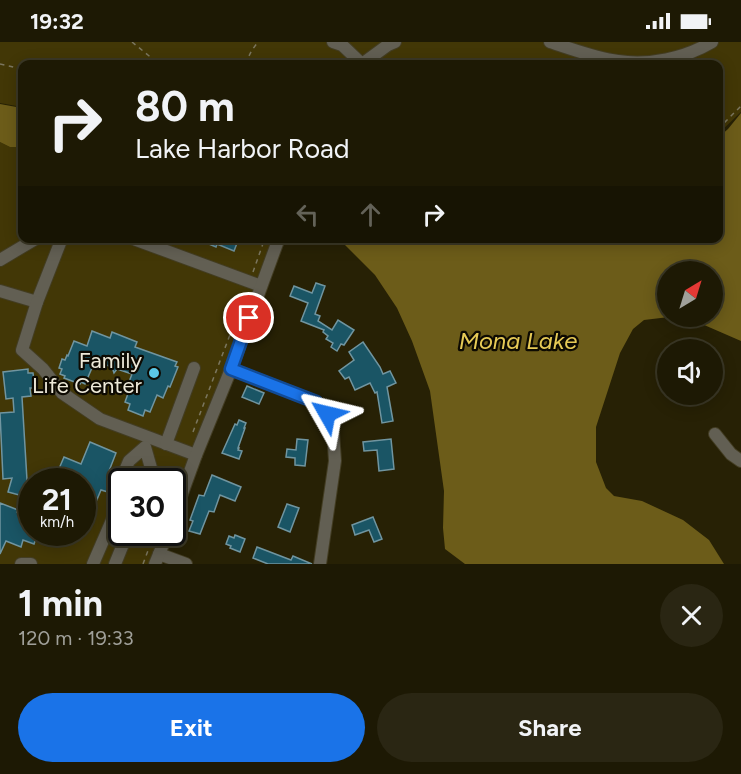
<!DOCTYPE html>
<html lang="en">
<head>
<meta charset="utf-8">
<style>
	body { margin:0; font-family:Figtree,sans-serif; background:#2a2613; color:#f1f3f6; height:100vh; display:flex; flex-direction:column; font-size:22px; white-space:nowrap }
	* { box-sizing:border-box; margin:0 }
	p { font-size:20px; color:#a0a09a }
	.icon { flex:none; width:33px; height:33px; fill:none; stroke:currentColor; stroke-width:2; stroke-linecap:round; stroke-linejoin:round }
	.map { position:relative; height:522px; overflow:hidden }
	.panel { display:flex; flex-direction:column; background:#1d1904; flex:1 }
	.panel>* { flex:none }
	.banner { position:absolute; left:18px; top:18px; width:705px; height:183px; border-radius:12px; box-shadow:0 3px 15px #0003,0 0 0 2px #3b3826; background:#1d1904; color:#f1f3f6; overflow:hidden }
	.needle { width:39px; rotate:38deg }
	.fabs { position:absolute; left:657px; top:219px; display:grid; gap:12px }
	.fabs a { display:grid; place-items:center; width:66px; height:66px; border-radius:50%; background:#1d1904; box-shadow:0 3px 15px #0003,0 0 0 2px #3b3826; font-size:30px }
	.speed { position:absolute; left:18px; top:426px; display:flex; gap:12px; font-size:30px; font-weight:700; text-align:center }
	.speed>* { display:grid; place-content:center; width:78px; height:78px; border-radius:50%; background:#1d1904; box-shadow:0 3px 15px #0003,0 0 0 2px #3b3826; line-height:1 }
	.speed small { font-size:15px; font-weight:400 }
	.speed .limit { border:3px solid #111; border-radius:9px; background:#fff; color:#111 }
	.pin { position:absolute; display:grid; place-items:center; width:51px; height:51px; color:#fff; margin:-26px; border:3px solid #fff; border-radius:50%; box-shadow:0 2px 6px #0007 }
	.me { position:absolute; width:66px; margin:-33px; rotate:307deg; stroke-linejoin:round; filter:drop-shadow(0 0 4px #0008) }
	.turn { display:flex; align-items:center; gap:21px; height:126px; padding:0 18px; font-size:27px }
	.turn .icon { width:78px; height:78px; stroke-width:2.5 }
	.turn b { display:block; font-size:42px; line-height:51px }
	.lanes { display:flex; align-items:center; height:57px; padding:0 18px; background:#0003; justify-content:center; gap:30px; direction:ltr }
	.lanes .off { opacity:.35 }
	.round { display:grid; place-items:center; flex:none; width:63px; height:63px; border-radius:32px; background:#2a2613 }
	.headline { display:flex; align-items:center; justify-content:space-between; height:102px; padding:0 18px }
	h1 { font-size:36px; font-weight:700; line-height:45px }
	.primary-button { display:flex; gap:12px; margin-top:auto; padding:12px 18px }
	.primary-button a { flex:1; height:69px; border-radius:36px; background:#1a73e8; color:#fff; font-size:24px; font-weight:700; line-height:69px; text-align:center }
	.primary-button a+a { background:#2a2613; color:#f1f3f6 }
	.status { display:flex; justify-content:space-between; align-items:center; height:42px; padding:0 30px; background:#1d1904; direction:ltr }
	.status svg { height:16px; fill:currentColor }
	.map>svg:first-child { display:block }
</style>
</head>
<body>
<div class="status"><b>19:32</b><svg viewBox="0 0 49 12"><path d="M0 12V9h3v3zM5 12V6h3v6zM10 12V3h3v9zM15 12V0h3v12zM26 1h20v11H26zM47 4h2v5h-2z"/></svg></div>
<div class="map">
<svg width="741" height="522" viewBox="0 0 741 522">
	<rect width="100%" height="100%" fill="#272105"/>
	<g fill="#423706" fill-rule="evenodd">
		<path d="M 0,0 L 741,0 L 741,70 L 719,91 L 718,22 L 22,22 L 22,65 L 0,61 Z"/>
		<path d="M 0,100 L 10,105 L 22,105 L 22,196 L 279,197 L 173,476 L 172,440 L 122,440 L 122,490 L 167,491 L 155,522 L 0,522 ZM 32,440 L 82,440 L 82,490 L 32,490 Z"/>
	</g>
	<g fill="#6c5c19" fill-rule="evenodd">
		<path d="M 0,62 L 22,66 L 22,105 L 10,105 L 0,100 Z"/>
		<path d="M 741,71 L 741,299 L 695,279 L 669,275 L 644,278 L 633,287 L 620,311 L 596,385 L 596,420 L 606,446 L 614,454 L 642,459 L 683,478 L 709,498 L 724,522 L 465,522 L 445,507 L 443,486 L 444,449 L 430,349 L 412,299 L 397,266 L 375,233 L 339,197 L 718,196 L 719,95 L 728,87 ZM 668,230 L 712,230 L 712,274 L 668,274 Z"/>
	</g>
	<g fill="#1a5565" stroke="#7095a0" stroke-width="1.5">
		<path d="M 204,196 L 239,196 L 234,209 L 217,202 L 216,205 L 209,202 L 210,200 Z"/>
		<path d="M 316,241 L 325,244 L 315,272 L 320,274 L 318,279 L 332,288 L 338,278 L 354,288 L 344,303 L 341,302 L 337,309 L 331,305 L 333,301 L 326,297 L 328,294 L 323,290 L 324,288 L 301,279 L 308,261 L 290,254 L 294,244 L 312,251 Z"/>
		<path d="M 92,289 L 110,296 L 112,290 L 137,300 L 135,305 L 177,320 L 175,324 L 178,325 L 170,345 L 168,344 L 163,356 L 157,353 L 150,370 L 145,368 L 143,374 L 128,368 L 130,362 L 125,360 L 129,349 L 126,348 L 132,332 L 117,327 L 114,331 L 112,325 L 95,319 L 85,342 L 81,340 L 80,342 L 64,336 L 65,334 L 60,332 L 62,327 L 59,326 L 62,317 L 65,318 L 67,313 L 68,314 L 74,299 L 87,304 Z"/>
		<path d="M 363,300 L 380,325 L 383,332 L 390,329 L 396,341 L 387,345 L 393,379 L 382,381 L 377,350 L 375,351 L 370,341 L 355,348 L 349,335 L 345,337 L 339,329 L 354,318 L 349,310 Z"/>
		<path d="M 28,327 L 28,331 L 33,331 L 35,346 L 30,346 L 31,354 L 22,355 L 27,438 L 23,454 L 8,450 L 12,436 L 3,437 L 0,371 L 14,370 L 13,356 L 6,357 L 3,330 Z"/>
		<path d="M 247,344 L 264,351 L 259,362 L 242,355 Z"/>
		<path d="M 239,378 L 246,381 L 244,386 L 245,386 L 238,406 L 239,406 L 238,408 L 242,409 L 239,417 L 222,411 L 235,382 L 237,383 Z"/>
		<path d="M 297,397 L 308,398 L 305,424 L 295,423 L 295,416 L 286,415 L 287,407 L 296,408 Z"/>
		<path d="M 391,397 L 394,427 L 379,429 L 377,408 L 364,409 L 363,400 Z"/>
		<path d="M 90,400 L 116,411 L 109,429 L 115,431 L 112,439 L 111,447 L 109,446 L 108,450 L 101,448 L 90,474 L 82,471 L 82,440 L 73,440 L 75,436 L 58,429 L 64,415 L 81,422 Z"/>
		<path d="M 212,433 L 241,445 L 235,459 L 220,453 L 214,470 L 209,469 L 200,492 L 189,489 L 193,479 L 190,478 L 199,453 L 204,454 Z"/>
		<path d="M 0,461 L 18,468 L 17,470 L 32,476 L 32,490 L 38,490 L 34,502 L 23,498 L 21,505 L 6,499 L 0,512 Z"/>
		<path d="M 287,462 L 299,466 L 290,490 L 278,485 Z"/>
		<path d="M 373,475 L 382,497 L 374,500 L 369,488 L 355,493 L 352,483 Z"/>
		<path d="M 235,493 L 245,497 L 240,510 L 230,506 L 231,504 L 226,502 L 229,494 L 234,496 Z"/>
		<path d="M 257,505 L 291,518 L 293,514 L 312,522 L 268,522 L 253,516 Z"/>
	</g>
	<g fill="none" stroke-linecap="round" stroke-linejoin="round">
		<g stroke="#433d23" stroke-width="14">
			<g id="minor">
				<path d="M 333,0 L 342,3 L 362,22"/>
				<path d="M 550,0 C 572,7 595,16 618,19 C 649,24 685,16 712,0"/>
				<path d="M 362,22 L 388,3 L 395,0"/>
				<path d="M 131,196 L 261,244"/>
				<path d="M 0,218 L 37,196"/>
				<path d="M 0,249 L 37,260 L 62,196"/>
				<path d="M 37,260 L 22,308 L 43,327 L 62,351 L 100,377 L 196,413"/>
				<path d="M 231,327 L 316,360 L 327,372 L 333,390 L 335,419 L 320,522"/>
				<path d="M 715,392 L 731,412 L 741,419"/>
				<path d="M 166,402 L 194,326"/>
				<path d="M 122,464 L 119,462 L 120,440 L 129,419 L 145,405 L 155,440"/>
				<path d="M 172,479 L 196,413 L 231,327 L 279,196"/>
				<path d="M 159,512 L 186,522"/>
				<path d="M 21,522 L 31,522"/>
				<path d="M 93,522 L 119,462"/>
				<path d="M 115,522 L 128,490"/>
				<path d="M 155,522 L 168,490"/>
			</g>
		</g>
		<g stroke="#7b765f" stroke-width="1.5" stroke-dasharray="4.5 4.5" stroke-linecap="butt">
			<path d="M 132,0 L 159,22"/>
			<path d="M 0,22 L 22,27"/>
			<path d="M 245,22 L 252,8 L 258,0"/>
			<path d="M 718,87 L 741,64"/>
			<path d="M 253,230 L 265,196"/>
			<path d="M 193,390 L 247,248"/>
			<path d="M 172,444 L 180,425"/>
			<path d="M 143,522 L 155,490"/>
		</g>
		<use href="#minor" stroke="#625f53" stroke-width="12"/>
	</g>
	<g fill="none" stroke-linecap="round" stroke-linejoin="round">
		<g stroke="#114b97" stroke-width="15">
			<path id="route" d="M 249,276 L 231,327 L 316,360 L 327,372"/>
		</g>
		<use href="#route" stroke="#1a73e8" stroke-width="10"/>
	</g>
	<circle fill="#5bc8e7" stroke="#0d0a02" stroke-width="2" cx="154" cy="331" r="6"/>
	<g text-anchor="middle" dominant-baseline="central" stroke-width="4.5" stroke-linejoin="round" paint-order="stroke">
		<g font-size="22" fill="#ede9d9" stroke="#0d0a02" text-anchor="end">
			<text x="142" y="318">Family<tspan x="142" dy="25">Life Center</tspan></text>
		</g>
		<g font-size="24" font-style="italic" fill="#e6ca56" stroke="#0d0a02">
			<text x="518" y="298">Mona Lake</text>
		</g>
	</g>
</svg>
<div class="fabs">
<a><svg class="needle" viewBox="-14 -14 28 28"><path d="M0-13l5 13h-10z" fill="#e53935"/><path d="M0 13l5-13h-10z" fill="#a0a09a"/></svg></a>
<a><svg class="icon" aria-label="sound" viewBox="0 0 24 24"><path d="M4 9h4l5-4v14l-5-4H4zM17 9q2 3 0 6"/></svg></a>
</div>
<div class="speed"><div>21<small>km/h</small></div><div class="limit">30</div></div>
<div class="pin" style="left:249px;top:276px;background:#d93025"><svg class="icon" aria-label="arrive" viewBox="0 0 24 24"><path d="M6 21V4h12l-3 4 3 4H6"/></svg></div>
<svg class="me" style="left:327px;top:372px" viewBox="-20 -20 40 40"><path d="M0-17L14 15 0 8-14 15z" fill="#1a73e8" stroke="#fff" stroke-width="4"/></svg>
<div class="banner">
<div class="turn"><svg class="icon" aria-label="right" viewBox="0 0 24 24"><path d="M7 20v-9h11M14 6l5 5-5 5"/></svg><div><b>80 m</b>Lake Harbor Road</div></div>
<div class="lanes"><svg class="icon off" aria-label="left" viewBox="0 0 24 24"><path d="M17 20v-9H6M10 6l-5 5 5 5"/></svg><svg class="icon off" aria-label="ahead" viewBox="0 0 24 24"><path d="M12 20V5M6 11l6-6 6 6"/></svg><svg class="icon" aria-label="right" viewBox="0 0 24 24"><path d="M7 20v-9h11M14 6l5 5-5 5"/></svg></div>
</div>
</div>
<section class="panel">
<div class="headline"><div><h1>1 min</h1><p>120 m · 19:33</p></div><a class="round"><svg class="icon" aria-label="close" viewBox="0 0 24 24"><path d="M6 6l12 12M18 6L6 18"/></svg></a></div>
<div class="primary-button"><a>Exit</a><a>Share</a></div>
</section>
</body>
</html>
